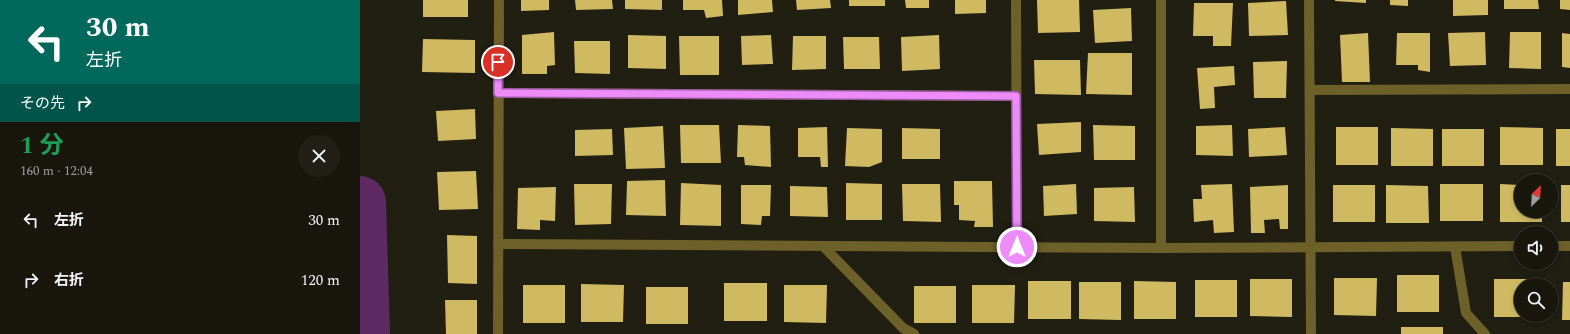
<!DOCTYPE html>
<html lang="ja">
<head>
<meta charset="utf-8">
<style>
	body { margin:0; font-family:Spectral,"Noto Sans JP",serif; background:#221f17; color:#f1f3f6; height:100vh; display:flex; flex-direction:column; font-size:15px; white-space:nowrap }
	* { box-sizing:border-box; margin:0 }
	p { font-size:13px; color:#9f9f9e }
	.icon { flex:none; width:22px; height:22px; fill:none; stroke:currentColor; stroke-width:2; stroke-linecap:round; stroke-linejoin:round }
	.map { position:relative; flex:1; overflow:hidden }
	.sheet { display:flex; flex-direction:column; background:#19160e; width:360px }
	.sheet>* { flex:none }
	.top-card { background:#00695c; color:#fff; overflow:hidden }
	.needle { width:26px; rotate:24deg }
	.fabs { position:absolute; left:1154px; top:174px; display:grid; gap:8px }
	.fabs a { display:grid; place-items:center; width:44px; height:44px; border-radius:50%; background:#19160e; box-shadow:0 2px 6px #0003,0 0 0 1px #37352e; font-size:20px }
	.pin { position:absolute; display:grid; place-items:center; width:34px; height:34px; color:#fff; margin:-17px; border:2px solid #fff; border-radius:50%; box-shadow:0 1px 4px #0007 }
	.me { position:absolute; width:44px; margin:-22px; rotate:0deg; stroke-linejoin:round; filter:drop-shadow(0 0 3px #0008) }
	.turn { display:flex; align-items:center; gap:14px; height:84px; padding:0 20px; font-size:18px }
	.turn .icon { width:52px; height:52px; stroke-width:2.5 }
	.turn b { display:block; font-size:28px; line-height:34px }
	.then { display:flex; align-items:center; height:38px; padding:0 20px; background:#0003; gap:8px; font-size:15px }
	.round { display:grid; place-items:center; flex:none; width:42px; height:42px; border-radius:21px; background:#221f17 }
	.headline { display:flex; align-items:center; justify-content:space-between; height:68px; padding:0 20px }
	h1 { font-size:24px; font-weight:700; line-height:30px; color:#1e9e55 }
	ul { padding:0; list-style:none }
	li { display:flex; align-items:center; gap:12px; height:60px; padding:0 20px }
	li div { flex:1 }
	li b { display:block; font-size:15px }
	li em { font-style:normal }
	main { display:flex; flex:1; min-height:0 }
	.map>svg:first-child { display:block }
</style>
</head>
<body>
<main>
<section class="sheet">
<div class="top-card">
<div class="turn"><svg class="icon" aria-label="left" viewBox="0 0 24 24"><path d="M17 20v-9H6M10 6l-5 5 5 5"/></svg><div><b>30 m</b>左折</div></div>
<div class="then">その先<svg class="icon" aria-label="right" viewBox="0 0 24 24"><path d="M7 20v-9h11M14 6l5 5-5 5"/></svg></div>
</div>
<div class="headline"><div><h1>1 分</h1><p>160 m · 12:04</p></div><a class="round"><svg class="icon" aria-label="close" viewBox="0 0 24 24"><path d="M6 6l12 12M18 6L6 18"/></svg></a></div>
<ul>
<li><svg class="icon" aria-label="left" viewBox="0 0 24 24"><path d="M17 20v-9H6M10 6l-5 5 5 5"/></svg><div><b>左折</b></div><em>30 m</em></li>
<li><svg class="icon" aria-label="right" viewBox="0 0 24 24"><path d="M7 20v-9h11M14 6l5 5-5 5"/></svg><div><b>右折</b></div><em>120 m</em></li>
</ul>
</section>
<div class="map">
<svg width="1210" height="334" viewBox="0 0 1210 334">
	<rect width="100%" height="100%" fill="#211e12"/>
	<g fill="none" stroke-linecap="round" stroke-linejoin="round">
		<path stroke="#5e2a64" stroke-width="52" d="M 0,202 L 4,334"/>
	</g>
	<g fill="#cfba62">
		<rect x="63" y="0" width="45" height="17"/>
		<path d="M 161,0 L 189,0 L 189,10 L 161,11 Z"/>
		<path d="M 215,0 L 252,0 L 253,9 L 216,10 Z"/>
		<path d="M 265,0 L 302,0 L 302,10 L 265,9 Z"/>
		<path d="M 323,0 L 362,0 L 363,16 L 346,18 L 344,10 L 323,10 Z"/>
		<path d="M 378,0 L 412,0 L 413,12 L 378,15 Z"/>
		<path d="M 436,0 L 470,0 L 471,8 L 437,10 Z"/>
		<rect x="489" y="0" width="36" height="6"/>
		<path d="M 545,0 L 569,0 L 569,8 L 546,8 Z"/>
		<path d="M 595,0 L 626,0 L 626,13 L 595,14 Z"/>
		<path d="M 677,0 L 719,0 L 720,32 L 678,33 Z"/>
		<path d="M 975,0 L 1006,0 L 1006,3 L 975,1 Z"/>
		<path d="M 1030,0 L 1048,0 L 1048,6 L 1030,5 Z"/>
		<path d="M 1093,0 L 1128,0 L 1128,15 L 1093,16 Z"/>
		<path d="M 1144,0 L 1178,0 L 1179,9 L 1144,9 Z"/>
		<path d="M 1200,0 L 1210,0 L 1210,10 L 1200,9 Z"/>
		<path d="M 926,1 L 928,35 L 889,36 L 888,3 Z"/>
		<path d="M 834,3 L 873,3 L 871,46 L 853,46 L 853,36 L 833,36 Z"/>
		<path d="M 771,8 L 772,41 L 735,43 L 733,10 Z"/>
		<path d="M 194,32 L 195,65 L 187,66 L 187,74 L 162,74 L 162,35 Z"/>
		<path d="M 1125,32 L 1126,65 L 1090,66 L 1088,33 Z"/>
		<path d="M 1150,32 L 1181,32 L 1181,69 L 1149,68 Z"/>
		<path d="M 1008,33 L 1010,82 L 982,82 L 980,35 Z"/>
		<path d="M 1037,33 L 1070,33 L 1070,72 L 1058,70 L 1058,65 L 1036,65 Z"/>
		<path d="M 1202,33 L 1210,34 L 1210,68 L 1202,67 Z"/>
		<path d="M 268,35 L 306,36 L 306,69 L 268,68 Z"/>
		<path d="M 411,35 L 413,64 L 382,65 L 381,36 Z"/>
		<path d="M 579,35 L 580,69 L 542,71 L 541,37 Z"/>
		<path d="M 319,36 L 359,36 L 359,75 L 320,75 Z"/>
		<path d="M 433,36 L 466,36 L 466,69 L 432,70 Z"/>
		<path d="M 483,37 L 519,37 L 520,69 L 484,69 Z"/>
		<path d="M 63,39 L 115,40 L 115,73 L 62,72 Z"/>
		<path d="M 214,41 L 250,41 L 250,74 L 215,73 Z"/>
		<path d="M 728,53 L 772,53 L 772,95 L 726,94 Z"/>
		<path d="M 674,60 L 720,60 L 721,95 L 675,94 Z"/>
		<path d="M 927,61 L 926,98 L 894,98 L 893,62 Z"/>
		<path d="M 874,66 L 875,85 L 854,87 L 855,108 L 840,109 L 837,68 Z"/>
		<path d="M 115,109 L 116,139 L 78,141 L 76,111 Z"/>
		<path d="M 721,122 L 721,152 L 679,155 L 677,124 Z"/>
		<path d="M 320,125 L 359,125 L 361,163 L 321,163 Z"/>
		<path d="M 378,125 L 410,126 L 411,167 L 385,165 L 384,157 L 377,157 Z"/>
		<path d="M 733,125 L 775,126 L 775,160 L 734,160 Z"/>
		<path d="M 872,125 L 873,156 L 836,155 L 836,126 Z"/>
		<path d="M 303,126 L 305,168 L 266,169 L 264,128 Z"/>
		<path d="M 467,127 L 468,167 L 461,167 L 460,157 L 438,157 L 438,128 Z"/>
		<path d="M 925,127 L 927,155 L 889,157 L 888,129 Z"/>
		<rect x="976" y="127" width="42" height="38"/>
		<path d="M 1140,127 L 1183,128 L 1183,165 L 1140,165 Z"/>
		<path d="M 487,128 L 522,129 L 522,162 L 509,167 L 485,166 Z"/>
		<path d="M 542,128 L 580,129 L 580,159 L 542,159 Z"/>
		<path d="M 1031,128 L 1073,129 L 1073,166 L 1031,166 Z"/>
		<path d="M 252,129 L 253,155 L 215,156 L 215,130 Z"/>
		<rect x="1082" y="129" width="42" height="37"/>
		<rect x="1196" y="129" width="14" height="37"/>
		<path d="M 116,171 L 118,209 L 79,210 L 77,172 Z"/>
		<path d="M 305,180 L 306,216 L 266,215 L 267,181 Z"/>
		<path d="M 594,181 L 632,181 L 633,227 L 614,227 L 615,221 L 599,220 L 599,205 L 594,205 Z"/>
		<path d="M 321,183 L 361,185 L 361,226 L 320,225 Z"/>
		<path d="M 486,183 L 522,184 L 522,220 L 486,220 Z"/>
		<path d="M 214,184 L 252,184 L 251,224 L 215,225 Z"/>
		<path d="M 542,184 L 580,184 L 581,222 L 543,221 Z"/>
		<path d="M 716,184 L 717,214 L 684,216 L 683,186 Z"/>
		<path d="M 872,184 L 874,232 L 854,233 L 853,220 L 834,222 L 833,199 L 842,199 L 841,185 Z"/>
		<rect x="1080" y="184" width="43" height="37"/>
		<path d="M 1140,184 L 1161,185 L 1161,211 L 1182,211 L 1182,222 L 1140,222 Z"/>
		<path d="M 381,185 L 411,185 L 410,216 L 402,216 L 401,225 L 381,224 Z"/>
		<path d="M 928,185 L 928,229 L 920,229 L 919,219 L 904,220 L 905,233 L 891,233 L 890,187 Z"/>
		<rect x="973" y="185" width="42" height="37"/>
		<path d="M 1026,185 L 1068,186 L 1069,223 L 1026,223 Z"/>
		<rect x="1201" y="185" width="9" height="37"/>
		<path d="M 430,186 L 467,187 L 468,217 L 430,216 Z"/>
		<path d="M 196,187 L 195,221 L 180,220 L 180,230 L 157,229 L 158,188 Z"/>
		<path d="M 774,187 L 775,222 L 734,221 L 734,188 Z"/>
		<path d="M 87,235 L 117,236 L 117,284 L 88,283 Z"/>
		<rect x="1037" y="275" width="42" height="37"/>
		<path d="M 974,278 L 1017,278 L 1016,316 L 974,315 Z"/>
		<path d="M 890,279 L 932,279 L 932,317 L 890,316 Z"/>
		<path d="M 1134,279 L 1176,279 L 1176,285 L 1161,285 L 1161,315 L 1176,315 L 1176,317 L 1134,317 Z"/>
		<rect x="835" y="280" width="42" height="37"/>
		<rect x="668" y="281" width="43" height="38"/>
		<path d="M 774,281 L 816,282 L 816,319 L 774,319 Z"/>
		<path d="M 719,282 L 761,282 L 761,320 L 719,319 Z"/>
		<path d="M 1203,282 L 1210,282 L 1210,320 L 1202,320 Z"/>
		<rect x="364" y="283" width="43" height="38"/>
		<path d="M 221,284 L 264,285 L 263,322 L 221,322 Z"/>
		<rect x="163" y="285" width="42" height="38"/>
		<path d="M 424,285 L 467,285 L 466,323 L 424,322 Z"/>
		<path d="M 612,285 L 655,285 L 654,323 L 612,323 Z"/>
		<rect x="554" y="286" width="42" height="37"/>
		<rect x="286" y="287" width="42" height="37"/>
		<path d="M 85,300 L 117,300 L 117,334 L 86,334 Z"/>
		<rect x="1041" y="327" width="42" height="7"/>
	</g>
	<g fill="none" stroke-linecap="round" stroke-linejoin="round">
		<g stroke="#6d6028" stroke-width="10">
			<path d="M 656,0 L 657,247"/>
			<path d="M 801,0 L 801,248"/>
			<path d="M 949,0 L 951,334"/>
			<path d="M 950,90 L 1210,89"/>
			<path d="M 138,93 L 656,96"/>
			<path d="M 138,244 L 801,248 L 1161,246"/>
			<path d="M 463,246 L 543,328 L 554,334"/>
			<path d="M 1191,246 L 1210,246"/>
			<path d="M 1095,247 L 1106,313 L 1125,334"/>
			<path d="M 138,334 L 139,0"/>
		</g>
	</g>
	<g fill="none" stroke-linecap="round" stroke-linejoin="round">
		<g stroke="#9a5ba2" stroke-width="10">
			<path id="route" d="M 138,62 L 138,93 L 656,96 L 657,247"/>
		</g>
		<use href="#route" stroke="#ed8cf9" stroke-width="7"/>
	</g>
</svg>
<div class="fabs">
<a><svg class="needle" viewBox="-14 -14 28 28"><path d="M0-13l5 13h-10z" fill="#e53935"/><path d="M0 13l5-13h-10z" fill="#9f9f9e"/></svg></a>
<a><svg class="icon" aria-label="sound" viewBox="0 0 24 24"><path d="M4 9h4l5-4v14l-5-4H4zM17 9q2 3 0 6"/></svg></a>
<a><svg class="icon" aria-label="search" viewBox="0 0 24 24"><circle cx="10" cy="10" r="6"/><path d="M15 15l6 6"/></svg></a>
</div>
<div class="pin" style="left:138px;top:62px;background:#d93025"><svg class="icon" aria-label="arrive" viewBox="0 0 24 24"><path d="M6 21V4h12l-3 4 3 4H6"/></svg></div>
<svg class="me" style="left:657px;top:247px" viewBox="-20 -20 40 40"><circle r="17" fill="#ed8cf9" stroke="#fff" stroke-width="3"/><path d="M0-11L8 9 0 5-8 9z" fill="#fff"/></svg>
</div>
</main>
</body>
</html>
